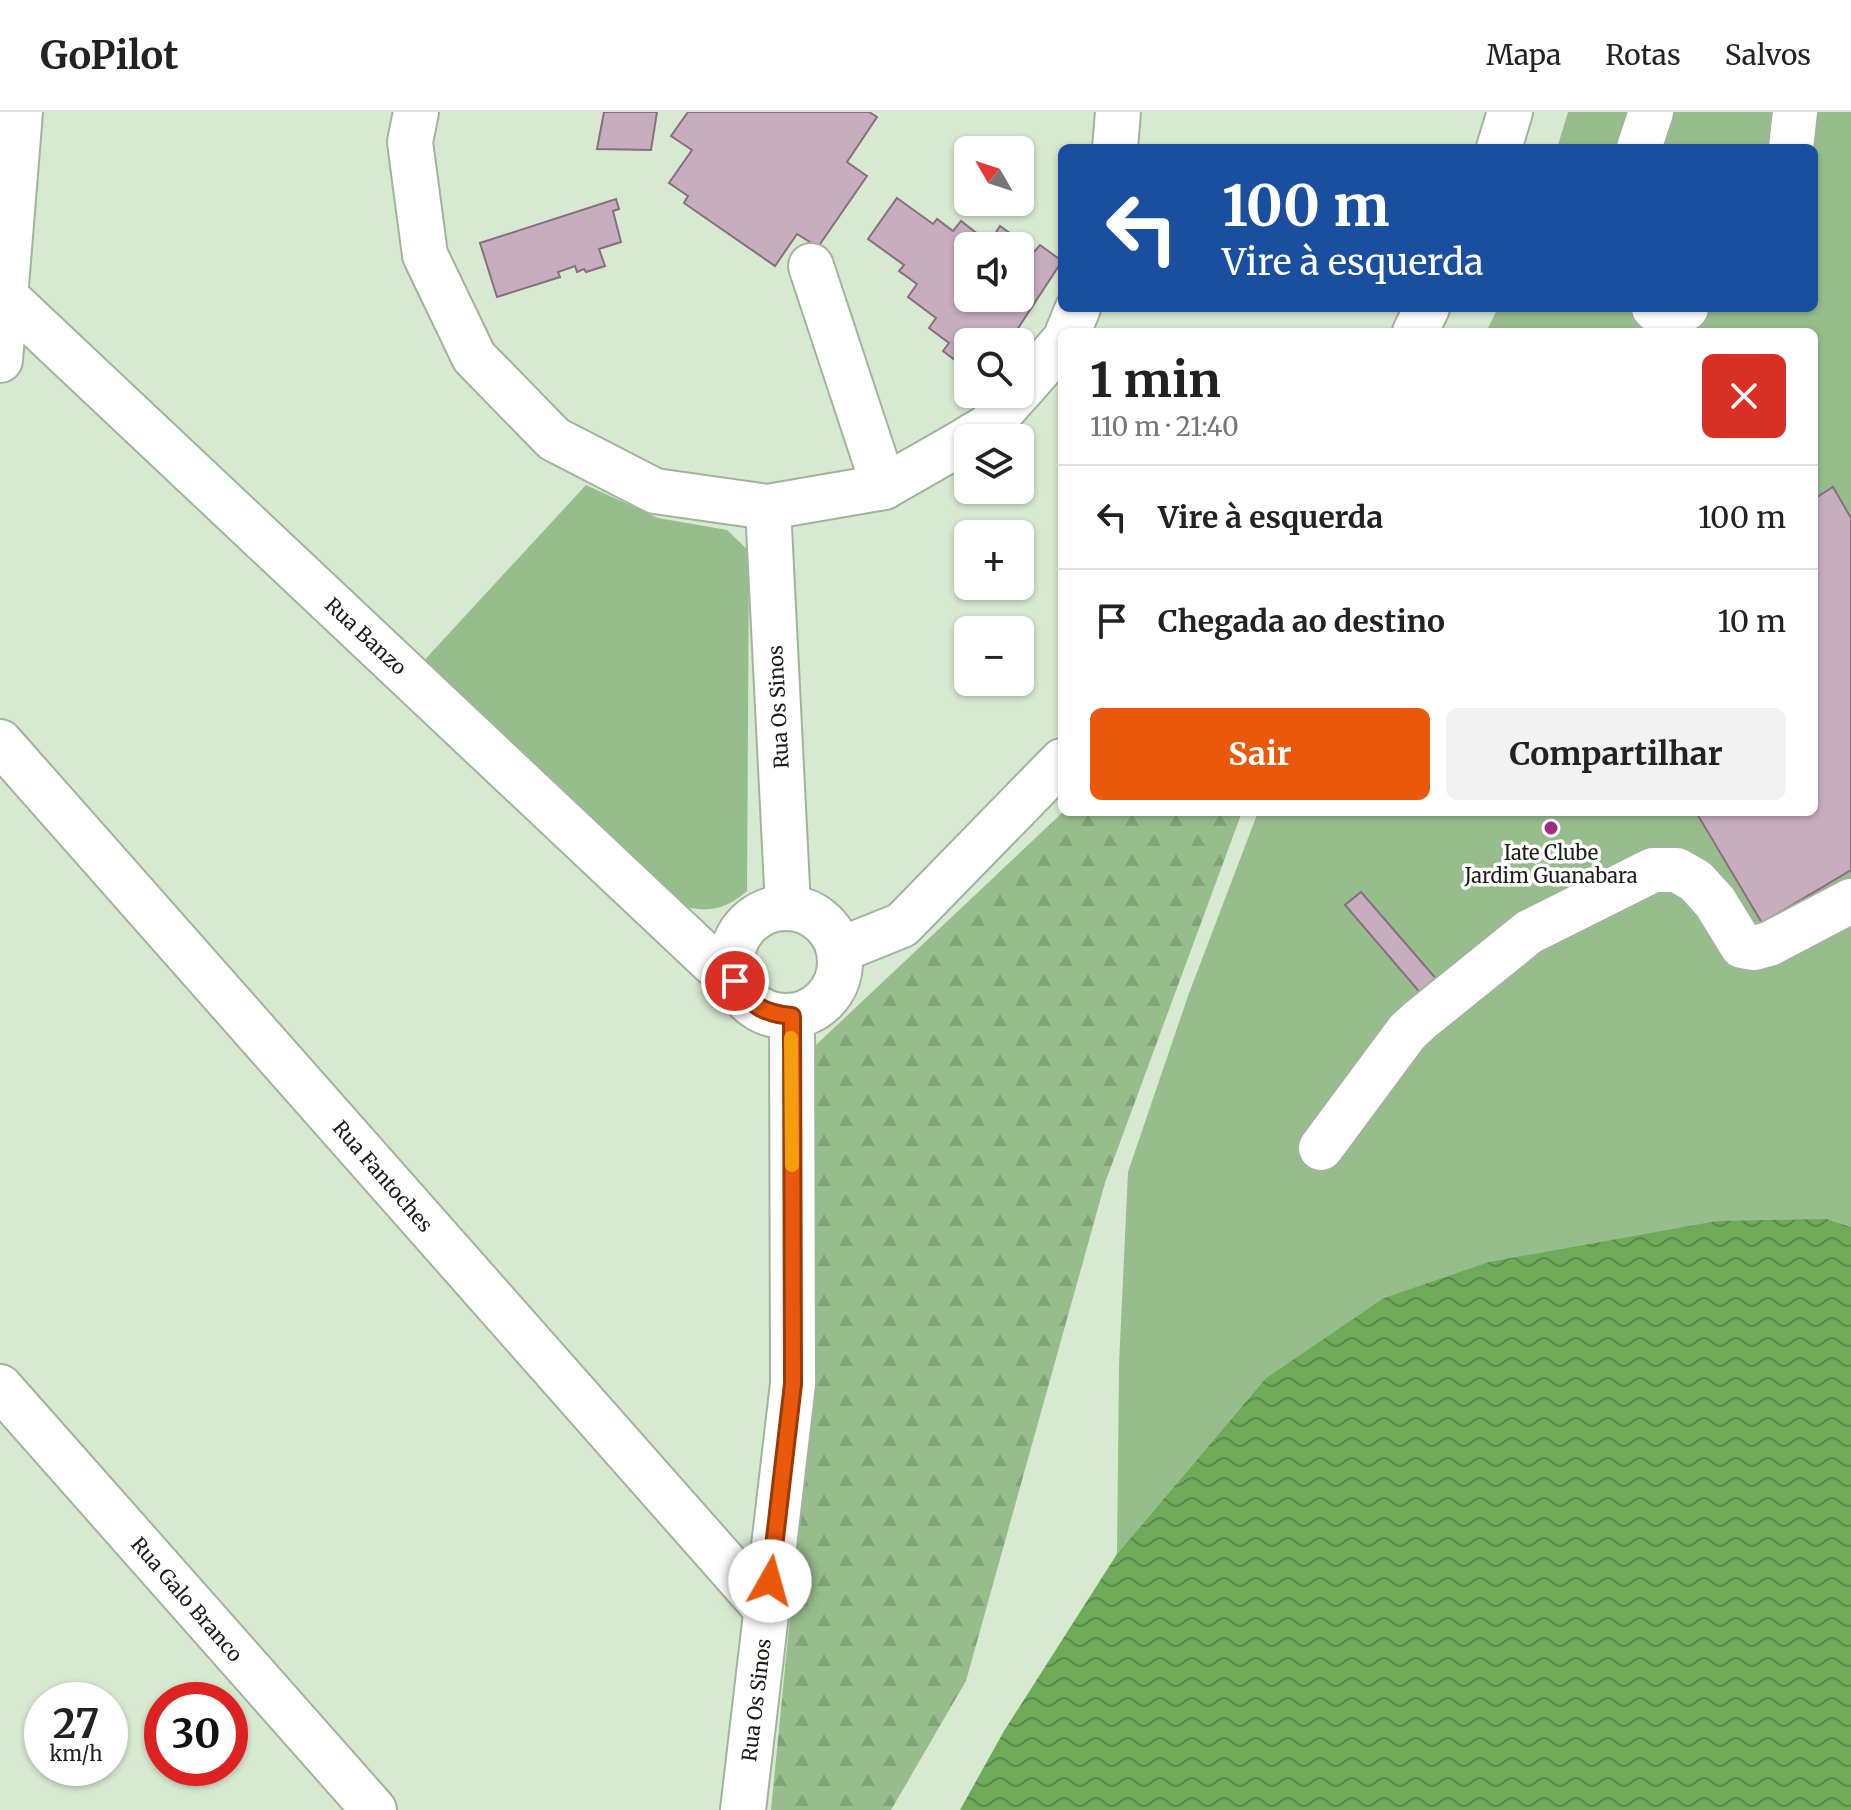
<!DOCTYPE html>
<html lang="pt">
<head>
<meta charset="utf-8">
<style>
	body { margin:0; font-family:Merriweather,serif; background:#f2f2f2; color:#222; height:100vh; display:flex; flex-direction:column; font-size:30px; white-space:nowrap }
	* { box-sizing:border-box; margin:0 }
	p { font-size:26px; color:#767676 }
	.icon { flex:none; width:44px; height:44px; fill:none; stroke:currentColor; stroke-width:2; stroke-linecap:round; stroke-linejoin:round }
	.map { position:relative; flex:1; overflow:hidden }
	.drawer { position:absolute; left:1058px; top:216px; width:760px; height:488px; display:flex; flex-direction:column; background:#fff; border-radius:12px; box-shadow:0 2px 6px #0004 }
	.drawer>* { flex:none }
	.banner { position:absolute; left:1058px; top:32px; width:760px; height:168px; border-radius:12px; box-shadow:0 2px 6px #0004; background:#1a4fa0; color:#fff; overflow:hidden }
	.needle { width:52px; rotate:309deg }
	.buttons { position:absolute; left:954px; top:24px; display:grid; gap:16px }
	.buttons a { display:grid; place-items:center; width:80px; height:80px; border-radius:12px; background:#fff; box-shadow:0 2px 6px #0004; font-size:40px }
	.speed { position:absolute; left:24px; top:1570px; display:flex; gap:16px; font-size:40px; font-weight:700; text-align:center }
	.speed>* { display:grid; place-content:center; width:104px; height:104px; border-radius:50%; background:#fff; box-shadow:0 2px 6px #0004; line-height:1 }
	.speed small { font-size:20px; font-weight:400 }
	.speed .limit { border:12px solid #d22; background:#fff; color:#111 }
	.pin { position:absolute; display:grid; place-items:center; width:68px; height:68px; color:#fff; margin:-34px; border:4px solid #fff; border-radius:50%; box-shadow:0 2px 8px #0007 }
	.me { position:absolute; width:88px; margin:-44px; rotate:7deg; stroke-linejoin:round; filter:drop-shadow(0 0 6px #0008) }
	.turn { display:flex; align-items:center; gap:28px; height:168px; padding:0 32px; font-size:36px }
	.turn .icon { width:104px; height:104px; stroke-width:2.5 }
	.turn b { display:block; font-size:56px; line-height:68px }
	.round { display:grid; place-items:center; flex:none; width:84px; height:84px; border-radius:12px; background:#f2f2f2 }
	.headline { display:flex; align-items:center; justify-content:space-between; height:136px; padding:0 32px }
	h1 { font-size:48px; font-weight:700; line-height:60px }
	.action { display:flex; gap:16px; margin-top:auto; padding:16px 32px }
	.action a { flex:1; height:92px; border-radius:12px; background:#ea580c; color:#fff; font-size:32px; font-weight:700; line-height:92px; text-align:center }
	.action a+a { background:#f2f2f2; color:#222 }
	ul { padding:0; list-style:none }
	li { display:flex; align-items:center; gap:24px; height:104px; padding:0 32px; border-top:2px solid #e0e0e0 }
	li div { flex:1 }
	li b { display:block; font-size:30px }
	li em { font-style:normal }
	header { display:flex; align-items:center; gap:48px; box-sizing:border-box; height:112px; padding:0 40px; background:#fff; border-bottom:2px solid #e0e0e0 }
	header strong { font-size:38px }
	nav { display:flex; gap:44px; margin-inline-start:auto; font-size:28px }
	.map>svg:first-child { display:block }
</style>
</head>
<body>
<header>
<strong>GoPilot</strong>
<nav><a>Mapa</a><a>Rotas</a><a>Salvos</a></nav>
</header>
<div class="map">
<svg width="1851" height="1698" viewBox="0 0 1851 1698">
	<defs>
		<pattern id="forest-firs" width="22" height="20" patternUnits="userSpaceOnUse" patternTransform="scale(2)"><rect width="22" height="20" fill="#98bd8c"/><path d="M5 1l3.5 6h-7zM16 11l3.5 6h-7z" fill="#82a278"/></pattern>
		<pattern id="water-waves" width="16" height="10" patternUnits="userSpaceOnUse" patternTransform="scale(2)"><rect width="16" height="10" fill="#6faa59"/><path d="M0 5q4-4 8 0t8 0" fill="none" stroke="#5a8a49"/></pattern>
	</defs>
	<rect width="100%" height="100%" fill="#d7e9d1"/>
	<g fill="#98bd8c">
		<path d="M 1568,0 L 1851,0 L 1851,1115 L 1827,1107 L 1265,1267 L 1117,1442 L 1119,1253 L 1128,1060 L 1188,884 L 1258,700 L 1814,700 L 1814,220 L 1486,220 L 1498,196 L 1814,196 L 1814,36 L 1557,36 Z"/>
		<path d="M 586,373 L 658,406 L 727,418 L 749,439 L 747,779 C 724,799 707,801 678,793 L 419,554 Z"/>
	</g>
	<path fill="url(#forest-firs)" d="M 1063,700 L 1242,700 L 1105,1071 L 966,1569 L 891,1698 L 771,1698 L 814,1262 L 800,948 Z"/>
	<path fill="url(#water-waves)" d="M 1827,1107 L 1851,1115 L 1851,1698 L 960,1698 L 1004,1619 L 1117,1442 L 1265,1267 L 1384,1186 L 1489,1150 L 1717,1109 Z"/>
	<g fill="#c7adbd" stroke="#876f7e" stroke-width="2" fill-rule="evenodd">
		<path d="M 604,0 L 657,0 L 651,38 L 597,37 Z"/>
		<path d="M 688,0 L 869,0 L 877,5 L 847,50 L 867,64 L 818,135 L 797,122 L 775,154 L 684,91 L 688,84 L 669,71 L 692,38 L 671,24 Z"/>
		<path d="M 897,86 L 933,112 L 937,107 L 953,119 L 961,109 L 983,126 L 986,121 L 993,125 L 1000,114 L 1035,139 L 1040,133 L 1062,149 L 1009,230 L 968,230 L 968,258 L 943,239 L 949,231 L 929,216 L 936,206 L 908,185 L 917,172 L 899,159 L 904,153 L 868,127 ZM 968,134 L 1020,134 L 1020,186 L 968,186 Z"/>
		<path d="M 616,87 L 619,97 L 613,99 L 621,130 L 599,137 L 605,154 L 586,160 L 584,157 L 577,160 L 575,154 L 558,160 L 560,165 L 497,185 L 480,131 Z"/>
		<path d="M 1833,375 L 1851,406 L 1851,758 L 1762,811 L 1696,700 L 1814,700 L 1814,387 Z"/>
		<path d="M 1361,780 L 1445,877 L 1429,891 L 1345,793 Z"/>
	</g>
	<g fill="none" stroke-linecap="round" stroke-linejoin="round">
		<g stroke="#a2b39c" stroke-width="48">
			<g id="minor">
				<path d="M 416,0 L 410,30 L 425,143 L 474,245 L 554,327 L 655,379 L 768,395 L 884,375 L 968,327"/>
				<path d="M 1115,36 L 1118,0"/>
				<path d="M 1499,36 L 1510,0"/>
				<path d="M 1639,36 L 1651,0"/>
				<path d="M 1791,36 L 1795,0"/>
				<path d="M 811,154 L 884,375"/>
				<path d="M 5,184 L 713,851 L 732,851"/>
				<path d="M 1654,196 L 1662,203 L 1686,196"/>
				<path d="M 1068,220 L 1078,196"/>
				<path d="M 1415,220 L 1427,196"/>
				<path d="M 0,248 L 20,0"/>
				<path d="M 1020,279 L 1062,231"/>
				<path d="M 969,326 L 988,315 L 1017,282"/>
				<path d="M 768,395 L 788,795"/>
				<path d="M 0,630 L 766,1497"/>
				<circle cx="786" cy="850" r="54"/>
				<path d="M 840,838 L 902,813 L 1062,649"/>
				<path d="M 1321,1036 L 1407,920 L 1420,908 L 1529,820 L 1653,758 L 1677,758 L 1696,769 L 1715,790 L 1742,834 L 1754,836 L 1769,832 L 1851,789"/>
				<path d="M 0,1275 L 374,1698"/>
				<path d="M 743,1698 L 793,1272 L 792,904"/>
			</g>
		</g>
		<use href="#minor" stroke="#fff" stroke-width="44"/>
	</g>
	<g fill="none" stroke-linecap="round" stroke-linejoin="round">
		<g stroke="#983908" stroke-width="20">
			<path id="route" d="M 735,869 C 749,893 765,902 792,904 L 793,1272 L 770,1469"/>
		</g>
		<use href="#route" stroke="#ea580c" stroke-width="14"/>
		<path stroke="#f59e0b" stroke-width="14" d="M 791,926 L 792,1053"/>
	</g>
	<circle fill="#a22b83" stroke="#fff" stroke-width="3" cx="1551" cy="716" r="8"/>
	<g text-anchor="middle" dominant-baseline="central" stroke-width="7" stroke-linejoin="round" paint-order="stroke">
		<g font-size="20" fill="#181e16" stroke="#fff">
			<text transform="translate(366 524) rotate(43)">Rua Banzo</text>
			<text transform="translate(778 595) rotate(-93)">Rua Os Sinos</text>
			<text transform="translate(383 1064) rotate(49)">Rua Fantoches</text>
			<text transform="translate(187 1487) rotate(49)">Rua Galo Branco</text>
			<text transform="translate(756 1588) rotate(-83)">Rua Os Sinos</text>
		</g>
		<g font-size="20" fill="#181e16" stroke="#fff">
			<text x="1551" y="740">Iate Clube<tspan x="1551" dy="23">Jardim Guanabara</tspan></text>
		</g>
	</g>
</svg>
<div class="buttons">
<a><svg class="needle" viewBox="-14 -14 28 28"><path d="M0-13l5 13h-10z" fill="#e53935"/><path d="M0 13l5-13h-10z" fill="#767676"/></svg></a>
<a><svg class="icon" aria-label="sound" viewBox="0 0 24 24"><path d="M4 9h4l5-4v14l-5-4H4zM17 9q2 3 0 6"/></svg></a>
<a><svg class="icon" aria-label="search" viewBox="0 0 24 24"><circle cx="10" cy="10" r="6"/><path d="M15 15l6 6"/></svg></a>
<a><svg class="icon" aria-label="layers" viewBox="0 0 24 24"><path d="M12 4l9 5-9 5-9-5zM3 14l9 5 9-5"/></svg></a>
<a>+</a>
<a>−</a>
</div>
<div class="speed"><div>27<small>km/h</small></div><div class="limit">30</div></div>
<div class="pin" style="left:735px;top:869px;background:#d93025"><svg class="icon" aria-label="arrive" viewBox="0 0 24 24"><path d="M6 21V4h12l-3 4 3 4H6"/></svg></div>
<svg class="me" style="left:770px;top:1469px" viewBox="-20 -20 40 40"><circle r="19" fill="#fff"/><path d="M0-13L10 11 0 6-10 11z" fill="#ea580c"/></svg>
<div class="banner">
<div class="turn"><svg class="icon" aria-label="left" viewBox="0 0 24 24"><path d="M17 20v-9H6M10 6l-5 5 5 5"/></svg><div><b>100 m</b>Vire à esquerda</div></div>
</div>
<section class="drawer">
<div class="headline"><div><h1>1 min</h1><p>110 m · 21:40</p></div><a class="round" style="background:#d93025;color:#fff"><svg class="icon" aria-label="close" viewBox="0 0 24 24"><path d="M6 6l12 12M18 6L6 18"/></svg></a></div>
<ul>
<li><svg class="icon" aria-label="left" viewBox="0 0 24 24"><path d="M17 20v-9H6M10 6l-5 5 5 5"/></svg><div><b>Vire à esquerda</b></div><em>100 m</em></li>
<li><svg class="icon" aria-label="arrive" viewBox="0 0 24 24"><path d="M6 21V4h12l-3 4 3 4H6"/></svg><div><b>Chegada ao destino</b></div><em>10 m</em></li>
</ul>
<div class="action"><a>Sair</a><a>Compartilhar</a></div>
</section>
</div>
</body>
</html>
